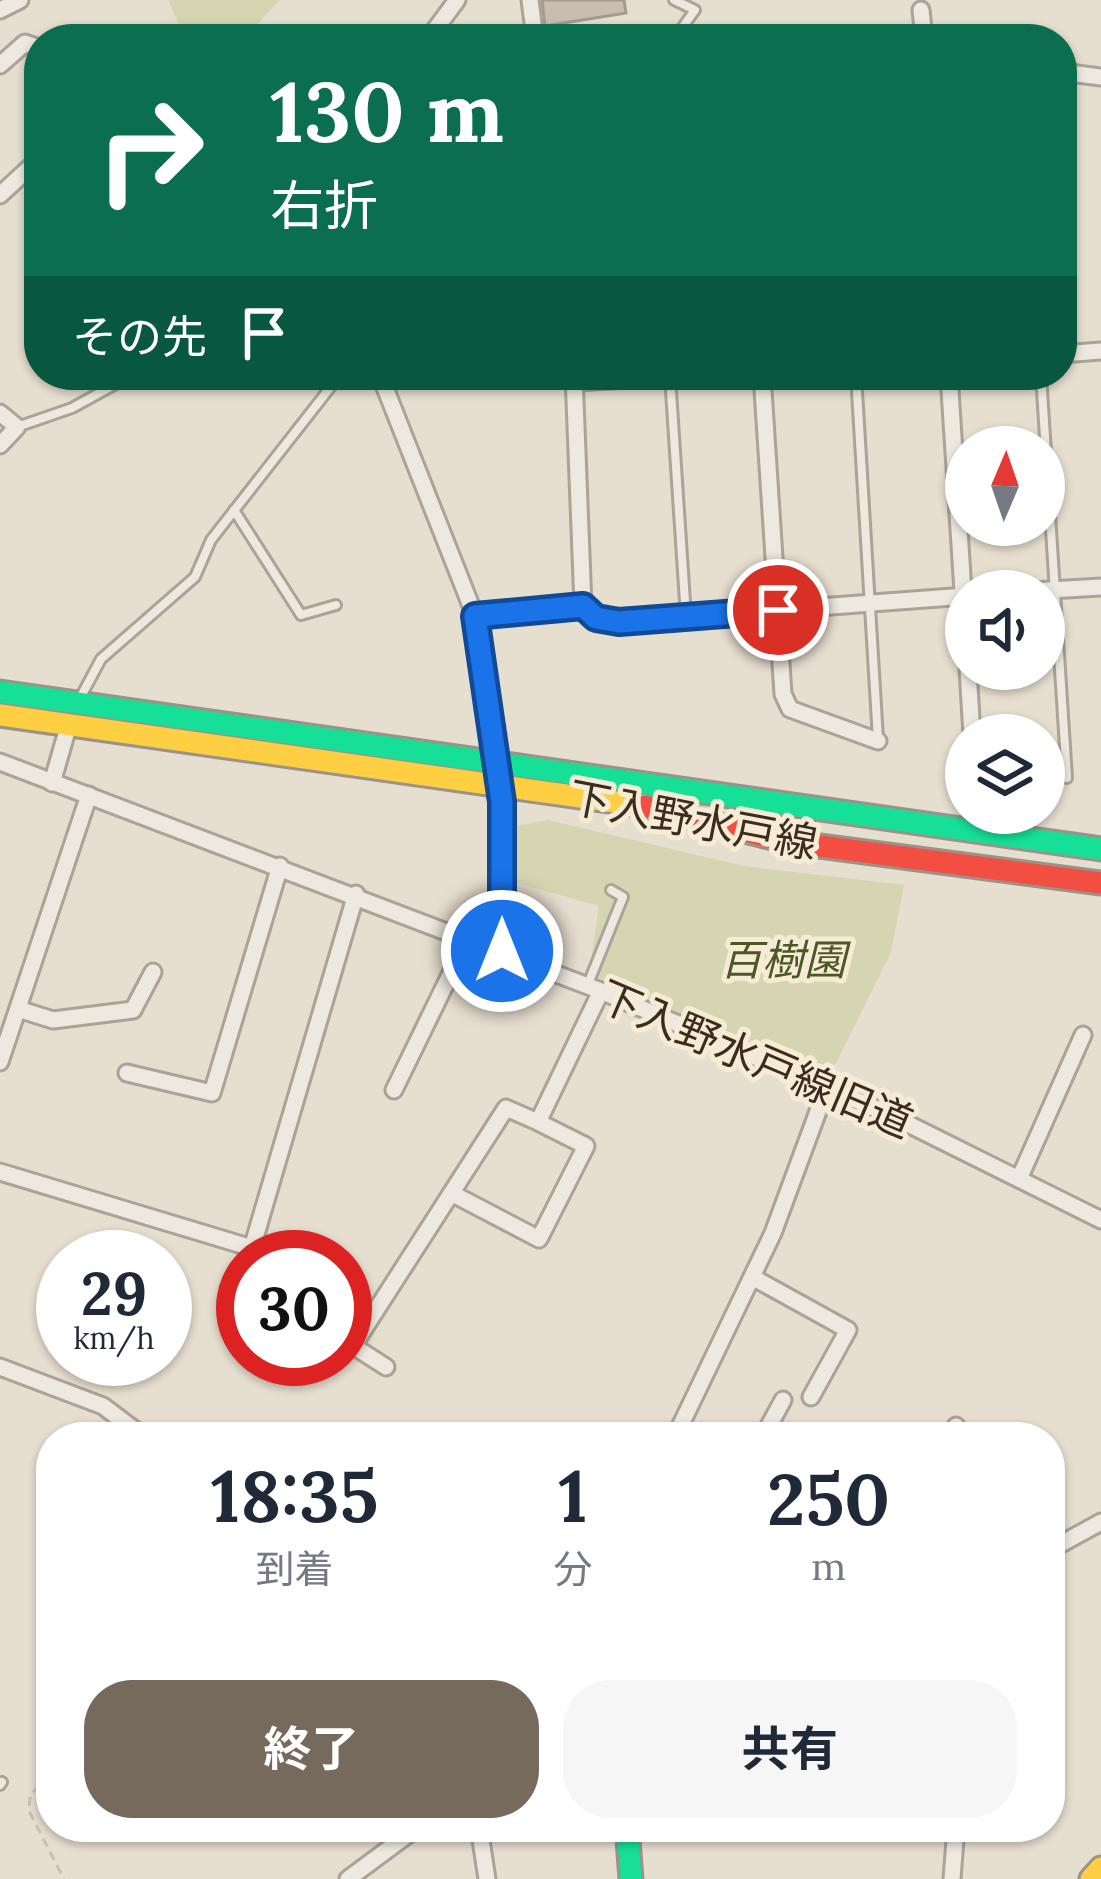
<!DOCTYPE html>
<html lang="ja">
<head>
<meta charset="utf-8">
<style>
	body { margin:0; font-family:Lora,"Noto Sans JP",serif; background:#f6f6f7; color:#1f2937; height:100vh; display:flex; flex-direction:column; font-size:45px; white-space:nowrap }
	* { box-sizing:border-box; margin:0 }
	p { font-size:39px; color:#747a83 }
	.icon { flex:none; width:66px; height:66px; fill:none; stroke:currentColor; stroke-width:2; stroke-linecap:round; stroke-linejoin:round }
	.map { position:relative; flex:1; overflow:hidden }
	.side { position:absolute; left:36px; top:1422px; width:1029px; height:420px; display:flex; flex-direction:column; background:#fff; border-radius:48px; box-shadow:0 3px 9px #0004 }
	.side>* { flex:none }
	.top-card { position:absolute; left:24px; top:24px; width:1053px; height:366px; border-radius:48px; box-shadow:0 3px 9px #0004; background:#0b6e4f; color:#fff; overflow:hidden }
	.needle { width:78px; rotate:2deg }
	.controls { position:absolute; left:945px; top:426px; display:grid; gap:24px }
	.controls a { display:grid; place-items:center; width:120px; height:120px; border-radius:50%; background:#fff; box-shadow:0 3px 9px #0004; font-size:60px }
	.speed { position:absolute; left:36px; top:1230px; display:flex; gap:24px; font-size:60px; font-weight:700; text-align:center }
	.speed>* { display:grid; place-content:center; width:156px; height:156px; border-radius:50%; background:#fff; box-shadow:0 3px 9px #0004; line-height:1 }
	.speed small { font-size:30px; font-weight:400 }
	.speed .limit { border:18px solid #d22; background:#fff; color:#111 }
	.pin { position:absolute; display:grid; place-items:center; width:102px; height:102px; color:#fff; margin:-51px; border:6px solid #fff; border-radius:50%; box-shadow:0 3px 12px #0007 }
	.me { position:absolute; width:132px; margin:-66px; rotate:0deg; stroke-linejoin:round; filter:drop-shadow(0 0 9px #0008) }
	.turn { display:flex; align-items:center; gap:42px; height:252px; padding:0 48px; font-size:54px }
	.turn .icon { width:156px; height:156px; stroke-width:2.5 }
	.turn b { display:block; font-size:84px; line-height:102px }
	.then { display:flex; align-items:center; height:114px; padding:0 48px; background:#0003; gap:24px; font-size:45px }
	.eta { display:flex; justify-content:space-evenly; align-items:center; height:204px; text-align:center }
	.eta b { font-size:72px; font-weight:700; line-height:84px }
	.button { display:flex; gap:24px; margin-top:auto; padding:24px 48px }
	.button a { flex:1; height:138px; border-radius:48px; background:#766a5d; color:#fff; font-size:48px; font-weight:700; line-height:138px; text-align:center }
	.button a+a { background:#f6f6f7; color:#1f2937 }
	.map>svg:first-child { display:block }
</style>
</head>
<body>
<div class="map">
<svg width="1101" height="1879" viewBox="0 0 1101 1879">
	<rect width="100%" height="100%" fill="#e6decf"/>
	<g fill="#d6d5b1">
		<path d="M 168,0 L 280,0 L 243,39 L 164,39 L 180,27 Z"/>
		<path d="M 548,820 L 744,866 L 904,885 L 891,952 L 828,1079 L 589,974 L 599,906 L 510,881 L 517,826 Z"/>
	</g>
	<path fill="#c9bdb0" stroke="#a69a8e" stroke-width="3" d="M 542,0 L 624,0 L 626,13 L 545,26 Z"/>
	<g fill="none" stroke-linecap="round" stroke-linejoin="round">
		<g stroke="#aba397" stroke-width="14">
			<g id="lane">
				<path d="M 674,0 L 695,10 L 674,39"/>
				<path d="M 856,375 L 878,739"/>
				<path d="M 1041,375 L 1067,778"/>
				<path d="M 670,376 L 686,617"/>
				<path d="M 17,427 L 72,408 L 132,375"/>
				<path d="M 234,510 L 301,615 L 336,605"/>
				<path d="M 78,702 L 101,659 L 195,577 L 211,540 L 340,375"/>
				<path d="M 588,984 L 623,897 L 611,890"/>
				<path d="M 0,1785 L 2,1782"/>
			</g>
		</g>
		<g stroke="#aba397" stroke-width="21">
			<g id="street">
				<path d="M 530,0 L 535,39"/>
				<path d="M 0,10 L 20,0"/>
				<path d="M 921,10 L 924,39"/>
				<path d="M 428,39 L 457,0"/>
				<path d="M 0,65 L 25,43 L 39,48"/>
				<path d="M 1062,72 L 1101,77"/>
				<path d="M 0,195 L 39,159"/>
				<path d="M 1062,354 L 1101,351"/>
				<path d="M 380,375 L 475,616 L 502,802 L 502,951"/>
				<path d="M 574,375 L 583,606 L 596,618 L 619,622 L 966,596"/>
				<path d="M 762,375 L 783,694 L 790,709 L 878,741"/>
				<path d="M 949,375 L 966,638"/>
				<path d="M 575,382 L 702,375"/>
				<path d="M 0,413 L 17,427 L 0,445"/>
				<path d="M 1033,591 L 1101,587"/>
				<path d="M 475,616 L 583,606"/>
				<path d="M 968,669 L 972,735"/>
				<path d="M 0,762 L 601,991 L 886,1113 L 1101,1220"/>
				<path d="M 52,783 L 69,724"/>
				<path d="M 18,1009 L 53,1020 L 133,1010 L 153,972"/>
				<path d="M 0,1062 L 89,795"/>
				<path d="M 127,1073 L 212,1093 L 280,866"/>
				<path d="M 394,1090 L 468,938"/>
				<path d="M 0,1172 L 252,1248 L 356,894"/>
				<path d="M 1019,1179 L 1083,1035"/>
				<path d="M 453,1194 L 539,1239 L 586,1146 L 538,1122"/>
				<path d="M 252,1248 L 272,1257"/>
				<path d="M 752,1277 L 848,1330 L 811,1397"/>
				<path d="M 347,1342 L 386,1367"/>
				<path d="M 353,1346 L 506,1108 L 538,1122 L 601,991"/>
				<path d="M 0,1367 L 103,1406 L 144,1437"/>
				<path d="M 675,1437 L 773,1233 L 827,1087"/>
				<path d="M 763,1437 L 783,1400"/>
				<path d="M 955,1437 L 956,1426"/>
				<path d="M 1050,1550 L 1101,1522"/>
				<path d="M 479,1827 L 487,1879"/>
				<path d="M 348,1879 L 418,1827"/>
				<path d="M 952,1879 L 956,1827"/>
			</g>
		</g>
		<g stroke="#9b9388" stroke-width="27">
			<g id="fast">
				<path d="M 0,692 L 1101,849"/>
				<path d="M 627,1827 L 631,1879"/>
			</g>
		</g>
		<g stroke="#9b9388" stroke-width="27">
			<g id="slow">
				<path d="M 0,715 L 644,806"/>
				<path d="M 1091,1879 L 1101,1868"/>
			</g>
		</g>
		<g stroke="#9b9388" stroke-width="27">
			<path id="jam" d="M 644,806 L 789,842 L 1101,883"/>
		</g>
		<path stroke="#c7c0b7" stroke-width="3" stroke-dasharray="9 6" stroke-linecap="butt" d="M 49,1774 L 30,1796 L 29,1811 L 64,1879"/>
		<use href="#lane" stroke="#eee9e0" stroke-width="8"/>
		<use href="#street" stroke="#eee9e0" stroke-width="15"/>
		<use href="#fast" stroke="#16e098" stroke-width="21"/>
		<use href="#slow" stroke="#ffcf43" stroke-width="21"/>
		<use href="#jam" stroke="#f24e42" stroke-width="21"/>
	</g>
	<g fill="none" stroke-linecap="round" stroke-linejoin="round">
		<g stroke="#114b97" stroke-width="30">
			<path id="route" d="M 502,951 L 502,802 L 475,616 L 583,606 L 596,618 L 619,622 L 778,610"/>
		</g>
		<use href="#route" stroke="#1a73e8" stroke-width="21"/>
	</g>
	<g text-anchor="middle" dominant-baseline="central" stroke-width="10" stroke-linejoin="round" paint-order="stroke">
		<g font-size="42" fill="#3a2c1f" stroke="#f6ecd5">
			<text transform="translate(693 820) rotate(11)">下入野水戸線</text>
			<text transform="translate(756 1059) rotate(23)">下入野水戸線旧道</text>
		</g>
		<g font-size="42" font-style="italic" fill="#4b5725" stroke="#f6ecd5">
			<text x="783" y="960">百樹園</text>
		</g>
	</g>
</svg>
<div class="controls">
<a><svg class="needle" viewBox="-14 -14 28 28"><path d="M0-13l5 13h-10z" fill="#e53935"/><path d="M0 13l5-13h-10z" fill="#747a83"/></svg></a>
<a><svg class="icon" aria-label="sound" viewBox="0 0 24 24"><path d="M4 9h4l5-4v14l-5-4H4zM17 9q2 3 0 6"/></svg></a>
<a><svg class="icon" aria-label="layers" viewBox="0 0 24 24"><path d="M12 4l9 5-9 5-9-5zM3 14l9 5 9-5"/></svg></a>
</div>
<div class="speed"><div>29<small>km/h</small></div><div class="limit">30</div></div>
<div class="pin" style="left:778px;top:610px;background:#d93025"><svg class="icon" aria-label="arrive" viewBox="0 0 24 24"><path d="M6 21V4h12l-3 4 3 4H6"/></svg></div>
<svg class="me" style="left:502px;top:951px" viewBox="-20 -20 40 40"><circle r="17" fill="#1a73e8" stroke="#fff" stroke-width="3"/><path d="M0-11L8 9 0 5-8 9z" fill="#fff"/></svg>
<div class="top-card">
<div class="turn"><svg class="icon" aria-label="right" viewBox="0 0 24 24"><path d="M7 20v-9h11M14 6l5 5-5 5"/></svg><div><b>130 m</b>右折</div></div>
<div class="then">その先<svg class="icon" aria-label="arrive" viewBox="0 0 24 24"><path d="M6 21V4h12l-3 4 3 4H6"/></svg></div>
</div>
<section class="side">
<div class="eta">
<div><b>18:35</b><p>到着</p></div>
<div><b>1</b><p>分</p></div>
<div><b>250</b><p>m</p></div>
</div>
<div class="button"><a>終了</a><a>共有</a></div>
</section>
</div>
</body>
</html>
